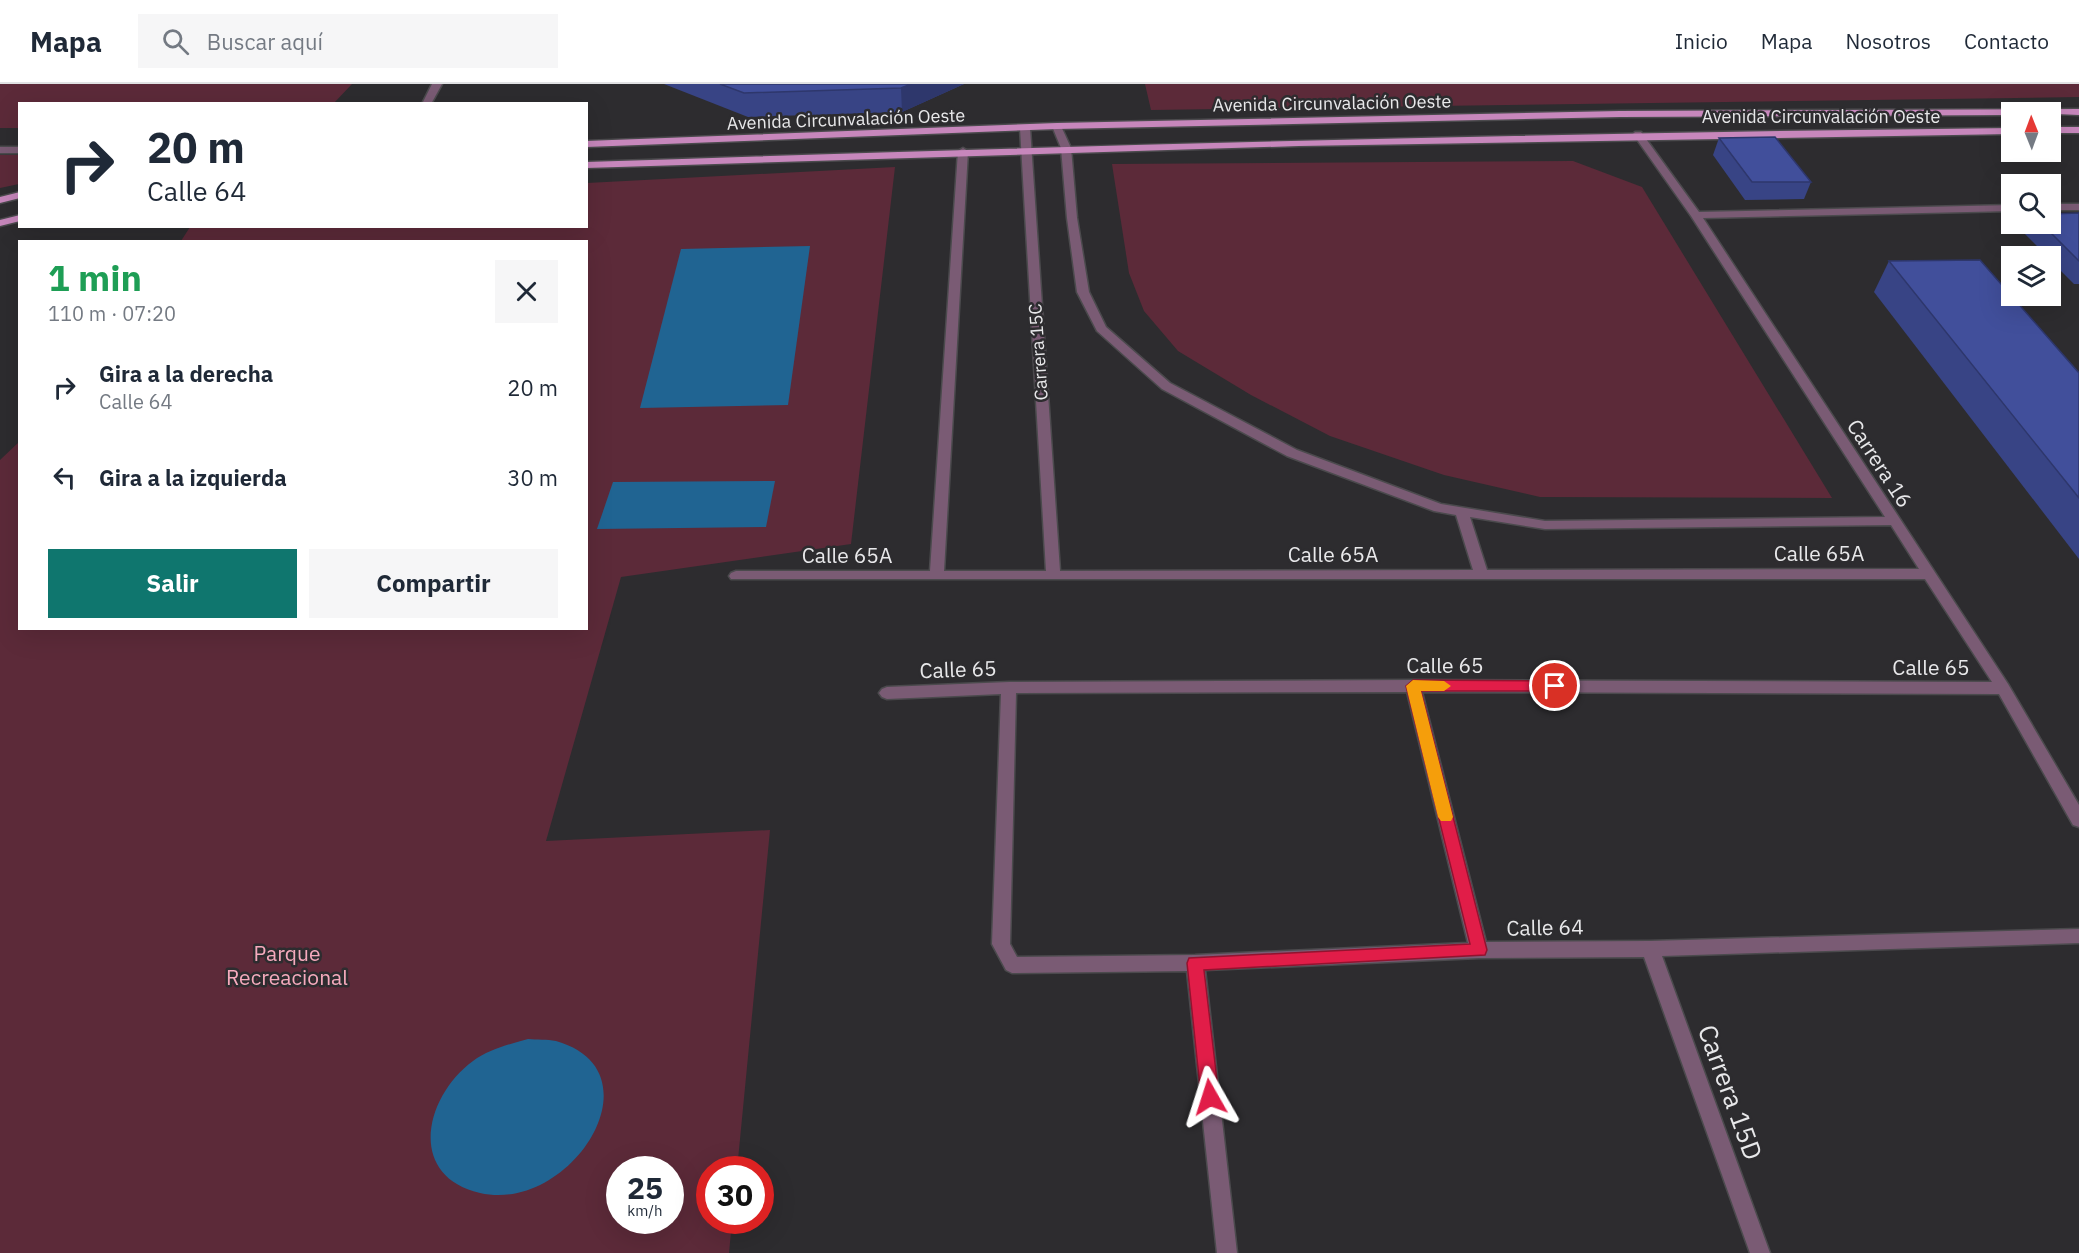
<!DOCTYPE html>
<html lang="es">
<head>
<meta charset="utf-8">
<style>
	body { margin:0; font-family:"IBM Plex Sans",sans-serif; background:#f6f6f7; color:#1f2937; height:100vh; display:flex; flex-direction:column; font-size:22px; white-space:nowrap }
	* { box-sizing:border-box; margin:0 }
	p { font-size:20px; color:#747a83 }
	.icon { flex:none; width:33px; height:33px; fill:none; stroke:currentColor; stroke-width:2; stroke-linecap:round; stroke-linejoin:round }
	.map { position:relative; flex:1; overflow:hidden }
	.drawer { position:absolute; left:18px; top:156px; width:570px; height:390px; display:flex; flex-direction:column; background:#fff; border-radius:0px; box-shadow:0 6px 24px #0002 }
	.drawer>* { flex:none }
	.top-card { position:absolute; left:18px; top:18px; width:570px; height:126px; border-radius:0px; box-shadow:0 6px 24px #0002; background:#fff; color:#1f2937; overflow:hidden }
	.needle { width:39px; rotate:359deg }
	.tools { position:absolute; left:2001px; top:18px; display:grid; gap:12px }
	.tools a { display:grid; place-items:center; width:60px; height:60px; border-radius:0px; background:#fff; box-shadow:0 6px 24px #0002; font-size:30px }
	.speed { position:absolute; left:606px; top:1072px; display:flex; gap:12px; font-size:30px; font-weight:700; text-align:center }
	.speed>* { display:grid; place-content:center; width:78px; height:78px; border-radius:50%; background:#fff; box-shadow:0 6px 24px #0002; line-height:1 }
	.speed small { font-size:15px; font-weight:400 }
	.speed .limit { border:9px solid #d22; background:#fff; color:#111 }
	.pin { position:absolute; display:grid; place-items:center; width:51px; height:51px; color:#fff; margin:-26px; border:3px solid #fff; border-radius:50%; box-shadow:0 2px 6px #0007 }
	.me { position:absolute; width:66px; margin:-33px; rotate:354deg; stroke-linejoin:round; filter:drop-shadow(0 0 4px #0008) }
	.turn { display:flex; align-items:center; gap:21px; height:126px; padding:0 30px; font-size:27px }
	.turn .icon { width:78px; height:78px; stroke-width:2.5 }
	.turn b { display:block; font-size:42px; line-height:51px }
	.round { display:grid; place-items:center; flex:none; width:63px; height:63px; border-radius:0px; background:#f6f6f7 }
	.summary { display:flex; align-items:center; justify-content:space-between; height:102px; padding:0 30px }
	h1 { font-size:36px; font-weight:800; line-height:45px; color:#1e9e55 }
	.primary-button { display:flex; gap:12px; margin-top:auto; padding:12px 30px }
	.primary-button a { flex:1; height:69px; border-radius:0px; background:#0f766e; color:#fff; font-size:24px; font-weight:800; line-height:69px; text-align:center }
	.primary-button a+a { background:#f6f6f7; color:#1f2937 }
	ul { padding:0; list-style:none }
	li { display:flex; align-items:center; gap:18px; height:90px; padding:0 30px }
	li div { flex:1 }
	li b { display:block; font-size:22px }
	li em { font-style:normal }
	header { display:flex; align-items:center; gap:36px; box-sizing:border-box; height:84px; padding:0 30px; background:#fff; border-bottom:2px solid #e0e1e3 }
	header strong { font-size:28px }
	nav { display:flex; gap:33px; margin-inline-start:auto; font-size:21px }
	.search { width:420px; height:54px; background:#f6f6f7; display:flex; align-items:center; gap:15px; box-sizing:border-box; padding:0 21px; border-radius:0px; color:#747a83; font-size:22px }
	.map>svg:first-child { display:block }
</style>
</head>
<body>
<header>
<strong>Mapa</strong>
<div class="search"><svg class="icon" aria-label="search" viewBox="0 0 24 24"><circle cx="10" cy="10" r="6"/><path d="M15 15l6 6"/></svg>Buscar aquí</div>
<nav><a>Inicio</a><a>Mapa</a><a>Nosotros</a><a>Contacto</a></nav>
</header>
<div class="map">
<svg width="2079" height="1169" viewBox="0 0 2079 1169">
	<rect width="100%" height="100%" fill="#2d2c2f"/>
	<g fill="#5c2a39" fill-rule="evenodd">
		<path d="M 0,0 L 352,0 L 334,19 L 20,20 L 19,44 L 0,44 Z"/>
		<path d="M 1145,0 L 2079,0 L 2079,13 L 1151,26 Z"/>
		<path d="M 0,71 L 19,71 L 19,100 L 0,104 Z"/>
		<path d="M 1573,77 L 1642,103 L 1832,414 L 1540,413 L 1444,391 L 1330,352 L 1251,311 L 1178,267 L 1144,227 L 1129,189 L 1112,80 Z"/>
		<path d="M 895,83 L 851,460 L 621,493 L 546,757 L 770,746 L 737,1086 L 710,1086 L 710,1137 L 732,1137 L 729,1169 L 0,1169 L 0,376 L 19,358 L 20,544 L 586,544 L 586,158 L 181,157 L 190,143 L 586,142 L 587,99 ZM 620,1086 L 670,1086 L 670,1137 L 620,1137 Z"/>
	</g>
	<g fill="#206492">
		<path d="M 810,162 L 788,321 L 640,324 L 681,165 Z"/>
		<path d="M 775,397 L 766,443 L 597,445 L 613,398 Z"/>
		<path d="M 528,955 C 537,956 547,955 556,957 C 662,987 571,1130 480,1109 C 406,1092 425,1012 473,977 C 489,965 510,960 528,955 Z"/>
	</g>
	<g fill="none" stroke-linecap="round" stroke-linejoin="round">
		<g stroke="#4b4a4d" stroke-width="3">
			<g id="minor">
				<path d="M 432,0 L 442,0 L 431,20 L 422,20 Z"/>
				<path d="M 1054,40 L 1060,40 L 1071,64 L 1077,134 L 1089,208 L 1106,243 L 1170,299 L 1297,366 L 1441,420 L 1545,437 L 1885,433 L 1691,132 L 1633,50 L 1635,48 L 1641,48 L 1699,128 L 2012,121 L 2012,127 L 1703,134 L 2008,600 L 2079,721 L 2079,743 L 2073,741 L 1999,610 L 1422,608 L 1486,858 L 1650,857 L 2079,845 L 2079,859 L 1662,872 L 1770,1169 L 1750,1169 L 1644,873 L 1479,874 L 1205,886 L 1237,1169 L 1217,1169 L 1187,887 L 1012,889 L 1006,886 L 992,860 L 1001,610 L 887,615 L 882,613 L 879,609 L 882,605 L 887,603 L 1009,598 L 1413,596 L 1992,598 L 1925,495 L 731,495 L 729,492 L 731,489 L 736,487 L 930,487 L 958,67 L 963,64 L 968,67 L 944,487 L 1046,487 L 1020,44 L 1025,41 L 1030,44 L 1060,487 L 1473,486 L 1456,431 L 1434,427 L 1287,372 L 1162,305 L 1097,247 L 1077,208 L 1067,134 L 1061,64 L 1052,42 ZM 1470,433 L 1545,445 L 1891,441 L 1919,485 L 1487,486 ZM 1407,608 L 1468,859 L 1195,871 L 1017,873 L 1010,860 L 1016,609 Z"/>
				<rect x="0" y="63" width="20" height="6"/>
				<rect x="2050" y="120" width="29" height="6"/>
			</g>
		</g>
		<g stroke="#4b4a4d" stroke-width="3">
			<g id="major">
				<path d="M 2079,25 L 2079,31 L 2012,28 L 2012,31 L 1620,33 L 1057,45 L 586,63 L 586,57 L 1057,39 L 1620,27 Z"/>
				<rect x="2050" y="43" width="29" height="6"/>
				<path d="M 2012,44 L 2012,50 L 1299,62 L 586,84 L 586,78 C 1061,62 1536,49 2012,44 Z"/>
				<path d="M 20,108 L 20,114 L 0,119 L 0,113 Z"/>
				<path d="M 20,131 L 20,137 L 0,142 L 0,136 Z"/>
			</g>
		</g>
		<use href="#minor" fill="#7a5b74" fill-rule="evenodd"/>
		<use href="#major" fill="#c787bc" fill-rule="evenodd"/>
	</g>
	<g fill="#384485">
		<path d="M 664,0 L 964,0 L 902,28 L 748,33 Z"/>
		<path d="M 1719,54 L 1811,98 L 1804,115 L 1745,116 L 1713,71 Z"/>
		<path d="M 2079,129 L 2079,200 L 2074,200 L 2050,176 L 2050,172 L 2047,172 L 2023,148 L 2027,140 L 2050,140 Z"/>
		<path d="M 1889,177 L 2079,289 L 2079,475 L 1874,208 Z"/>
	</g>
	<path fill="#2e376c" d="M 911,0 L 964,0 L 902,28 L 901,4 Z"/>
	<g fill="#414f9b" stroke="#2e376c" stroke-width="1.5">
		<path d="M 720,0 L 911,0 L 901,4 L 744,9 Z"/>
		<path d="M 1775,53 L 1811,98 L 1752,98 L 1719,54 Z"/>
		<path d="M 2079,129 L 2079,177 L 2042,140 L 2050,140 L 2050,130 Z"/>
		<path d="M 1980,176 L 2079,289 L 2079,414 L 1889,177 Z"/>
	</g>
	<path fill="#e11d48" stroke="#92132f" stroke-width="1.5" d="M 1413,596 L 1555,597 L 1562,602 L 1555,607 L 1421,607 L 1487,866 L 1485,871 L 1204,886 L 1219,1013 L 1216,1019 L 1210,1021 L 1204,1019 L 1201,1013 L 1187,879 L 1189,874 L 1470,860 L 1406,602 Z"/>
	<path fill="#f59e0b" d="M 1413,596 L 1444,597 L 1451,602 L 1444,607 L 1421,607 L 1453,733 L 1451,737 L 1441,737 L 1438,733 L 1406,602 Z"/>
	<g text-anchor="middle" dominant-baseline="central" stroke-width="5" stroke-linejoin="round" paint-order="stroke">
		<g font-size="18" fill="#e8e8ea" stroke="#2d2c2f">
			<text transform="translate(1332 19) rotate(-1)">Avenida Circunvalación Oeste</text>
			<text x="1821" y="32">Avenida Circunvalación Oeste</text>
			<text transform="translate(846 35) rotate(-2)">Avenida Circunvalación Oeste</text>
			<text transform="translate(1038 268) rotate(-94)">Carrera 15C</text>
		</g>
		<g font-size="21" fill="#e8e8ea" stroke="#2d2c2f">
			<text transform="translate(1880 379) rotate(57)">Carrera 16</text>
			<text x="1819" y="469">Calle 65A</text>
			<text x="1333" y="470">Calle 65A</text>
			<text x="847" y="471">Calle 65A</text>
			<text x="1445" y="581">Calle 65</text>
			<text x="1931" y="583">Calle 65</text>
			<text transform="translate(958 585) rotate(-2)">Calle 65</text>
			<text transform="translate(1545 843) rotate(-1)">Calle 64</text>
		</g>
		<g font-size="21" fill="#f6aabd" stroke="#2d2c2f">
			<text x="287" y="869">Parque<tspan x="287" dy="24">Recreacional</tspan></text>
		</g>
		<g font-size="26" fill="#e8e8ea" stroke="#2d2c2f">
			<text transform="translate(1731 1008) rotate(70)">Carrera 15D</text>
		</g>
	</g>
</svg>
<div class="tools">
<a><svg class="needle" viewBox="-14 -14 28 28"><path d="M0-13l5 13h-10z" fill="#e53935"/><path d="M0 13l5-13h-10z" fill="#747a83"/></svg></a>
<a><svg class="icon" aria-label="search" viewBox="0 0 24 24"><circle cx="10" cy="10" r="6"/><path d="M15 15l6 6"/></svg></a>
<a><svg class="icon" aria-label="layers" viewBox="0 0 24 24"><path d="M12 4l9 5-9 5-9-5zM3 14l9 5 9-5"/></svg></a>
</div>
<div class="speed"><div>25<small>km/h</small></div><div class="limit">30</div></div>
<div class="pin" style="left:1555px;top:602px;background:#d93025"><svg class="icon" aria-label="arrive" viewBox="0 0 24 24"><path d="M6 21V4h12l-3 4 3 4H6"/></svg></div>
<svg class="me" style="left:1210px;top:1013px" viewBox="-20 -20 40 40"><path d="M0-17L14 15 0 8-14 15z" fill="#e11d48" stroke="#fff" stroke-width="4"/></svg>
<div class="top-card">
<div class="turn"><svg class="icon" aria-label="right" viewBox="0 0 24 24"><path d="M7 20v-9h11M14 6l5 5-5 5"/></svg><div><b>20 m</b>Calle 64</div></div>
</div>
<section class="drawer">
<div class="summary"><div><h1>1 min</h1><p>110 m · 07:20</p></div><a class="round"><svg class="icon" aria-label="close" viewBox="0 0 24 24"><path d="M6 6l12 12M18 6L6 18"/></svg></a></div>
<ul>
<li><svg class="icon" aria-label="right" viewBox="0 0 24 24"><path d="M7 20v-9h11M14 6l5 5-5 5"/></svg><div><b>Gira a la derecha</b><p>Calle 64</p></div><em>20 m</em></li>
<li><svg class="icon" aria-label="left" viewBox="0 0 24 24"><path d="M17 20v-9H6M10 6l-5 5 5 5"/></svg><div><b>Gira a la izquierda</b></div><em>30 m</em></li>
</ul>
<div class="primary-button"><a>Salir</a><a>Compartir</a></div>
</section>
</div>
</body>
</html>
